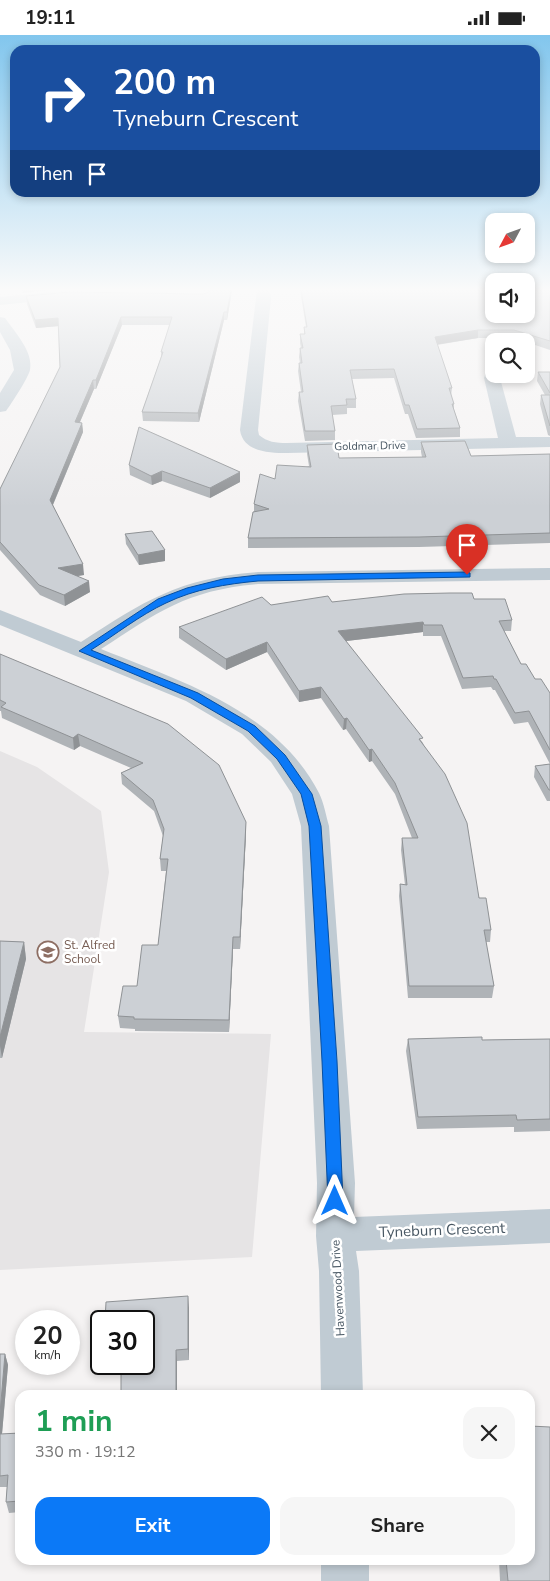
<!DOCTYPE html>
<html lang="en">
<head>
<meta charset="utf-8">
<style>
	body { margin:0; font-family:"Nunito Sans",sans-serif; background:#f6f6f6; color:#222; height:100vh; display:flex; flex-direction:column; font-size:19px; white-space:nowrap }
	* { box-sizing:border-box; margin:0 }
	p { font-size:16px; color:#767676 }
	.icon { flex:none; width:28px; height:28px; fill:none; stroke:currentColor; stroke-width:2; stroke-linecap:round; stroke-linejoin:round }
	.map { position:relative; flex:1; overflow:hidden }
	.side { position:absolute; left:15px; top:1355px; width:520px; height:175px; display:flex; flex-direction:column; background:#fff; border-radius:15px; box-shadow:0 2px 8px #0003 }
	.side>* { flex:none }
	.hud { position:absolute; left:10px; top:10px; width:530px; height:152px; border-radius:15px; box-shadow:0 2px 8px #0003; background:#1a4fa0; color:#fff; overflow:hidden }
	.needle { width:32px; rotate:229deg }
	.tools { position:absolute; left:485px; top:178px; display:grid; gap:10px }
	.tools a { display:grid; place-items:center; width:50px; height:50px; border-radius:10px; background:#fff; box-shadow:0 2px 8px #0003; font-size:25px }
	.speed { position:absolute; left:15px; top:1275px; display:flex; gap:10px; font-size:25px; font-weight:700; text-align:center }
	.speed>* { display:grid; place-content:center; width:65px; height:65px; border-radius:50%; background:#fff; box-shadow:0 2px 8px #0003; line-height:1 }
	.speed small { font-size:12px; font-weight:400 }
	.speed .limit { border:2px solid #111; border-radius:8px; background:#fff; color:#111 }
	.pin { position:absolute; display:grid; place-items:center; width:42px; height:42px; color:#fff; margin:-51px -21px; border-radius:50% 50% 50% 0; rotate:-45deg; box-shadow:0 0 5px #0007 }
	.pin .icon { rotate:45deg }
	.me { position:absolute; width:55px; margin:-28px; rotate:0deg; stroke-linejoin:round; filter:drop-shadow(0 0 4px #0008) }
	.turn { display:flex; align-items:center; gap:18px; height:105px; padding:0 20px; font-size:22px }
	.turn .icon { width:65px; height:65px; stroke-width:2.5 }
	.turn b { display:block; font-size:35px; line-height:42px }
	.then { display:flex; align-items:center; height:48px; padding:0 20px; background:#0003; gap:10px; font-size:19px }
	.round { display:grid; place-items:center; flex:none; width:52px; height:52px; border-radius:15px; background:#f6f6f6 }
	.headline { display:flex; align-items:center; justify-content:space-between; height:85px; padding:0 20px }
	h1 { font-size:30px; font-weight:700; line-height:38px; color:#1e9e55 }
	.cta { display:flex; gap:10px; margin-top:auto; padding:10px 20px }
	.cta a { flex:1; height:58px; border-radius:15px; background:#0b79f7; color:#fff; font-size:20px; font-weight:700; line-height:58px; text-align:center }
	.cta a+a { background:#f6f6f6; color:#222 }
	.status { display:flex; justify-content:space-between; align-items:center; height:35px; padding:0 25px; background:#fff; direction:ltr }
	.status svg { height:14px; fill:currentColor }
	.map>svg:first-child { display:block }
</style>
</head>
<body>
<div class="status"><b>19:11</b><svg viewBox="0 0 49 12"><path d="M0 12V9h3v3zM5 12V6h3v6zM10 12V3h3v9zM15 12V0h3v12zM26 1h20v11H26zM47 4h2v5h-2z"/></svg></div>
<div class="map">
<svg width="550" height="1546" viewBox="0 0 550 1546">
	<rect width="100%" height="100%" fill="#f5f3f3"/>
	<path fill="#e6e4e5" d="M 0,716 L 37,732 L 101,776 L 109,837 L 84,997 L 271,999 L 252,1222 L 0,1235 Z"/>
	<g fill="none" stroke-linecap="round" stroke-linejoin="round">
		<g fill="#c0cbd3" fill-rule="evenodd">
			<path d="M 257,255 L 269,255 L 271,263 L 258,395 L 259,400 C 267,407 276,408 287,408 L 498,403 L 484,343 L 488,331 L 494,329 L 494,339 L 501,339 L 500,343 L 516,402 L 550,402 L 550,412 L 287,418 C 269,418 243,417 240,395 Z"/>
			<path d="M 64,256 L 69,257 L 71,260 L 69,263 L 0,270 L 0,262 Z"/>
			<path d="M 0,282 L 5,283 C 14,296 34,317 30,335 C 28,343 12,368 6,376 L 0,377 L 0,358 L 14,335 L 10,315 L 0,297 Z"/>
			<path d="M 550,533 L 550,545 L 258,549 C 187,555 158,577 101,614 C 182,647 276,675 319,758 C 324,768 326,781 329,791 L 355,1148 L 354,1182 L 550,1174 L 550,1208 L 356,1216 L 359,1236 L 363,1360 L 321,1360 L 319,1236 L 316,1201 L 317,1148 L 301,791 L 292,759 L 271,727 L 242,699 L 186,666 L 0,590 L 0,575 L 81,607 C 145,565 180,543 258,537 Z"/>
			<rect x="321" y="1525" width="48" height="21"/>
		</g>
	</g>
	<g fill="#afb3b7">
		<path d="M 201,255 L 232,255 L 227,285 L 224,285 L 199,387 L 143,386 L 142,377 L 161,322 L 161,317 L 170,290 L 122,290 L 96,354 L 94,354 L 80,387 L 82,388 L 83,397 L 53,470 L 84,540 L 76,541 L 90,557 L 65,571 L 40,560 L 0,515 L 0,454 L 60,332 L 59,291 L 36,293 L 27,269 L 26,261 L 203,259 L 209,257 L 208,256 Z"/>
		<path d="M 300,255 L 550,255 L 550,315 L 526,307 L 526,306 L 523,306 L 513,303 L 478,303 L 437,310 L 452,353 L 451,361 L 454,369 L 454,375 L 460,393 L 460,402 L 416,403 L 408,379 L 405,379 L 394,343 L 352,344 L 356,364 L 356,373 L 347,373 L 347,379 L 332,380 L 335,396 L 335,405 L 305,406 L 298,366 L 299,357 L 301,357 L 298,336 L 299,328 L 300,328 L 299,322 L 300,313 L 301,313 L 300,308 L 300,299 L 304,299 L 304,292 L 306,292 Z"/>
		<path d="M 538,337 L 550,337 L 550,401 L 548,400 L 540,369 L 541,360 L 545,360 L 537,346 Z"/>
		<path d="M 421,407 L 471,421 L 550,419 L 550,508 L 419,512 L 248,513 L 248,503 L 254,476 L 254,469 L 275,444 L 309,431 L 307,419 L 307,410 L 339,423 L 422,422 L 421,417 Z"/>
		<path d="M 129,430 L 240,447 L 210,463 L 162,446 L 152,450 L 130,440 Z"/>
		<path d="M 125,499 L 165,515 L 165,526 L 139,530 L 126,509 Z"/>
		<path d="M 474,564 L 512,585 L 511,596 L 504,596 L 521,629 L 535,644 L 550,658 L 550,766 L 547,766 L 534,742 L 535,731 L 550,729 L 528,687 L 514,689 L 495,655 L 493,655 L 491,652 L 462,654 L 441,601 L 423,601 L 423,597 L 346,606 L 423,708 L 491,895 L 490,907 L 486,907 L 494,951 L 492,963 L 408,963 L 399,861 L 400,849 L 405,850 L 401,815 L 402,803 L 412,803 L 395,759 L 372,726 L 369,727 L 346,694 L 343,695 L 321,663 L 299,667 L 267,617 L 226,635 L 179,603 L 179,592 L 271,570 L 332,567 Z"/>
		<path d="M 0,619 L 246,787 L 246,799 L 240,914 L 233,914 L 229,997 L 135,996 L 135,994 L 120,993 L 118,981 L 137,951 L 158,910 L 166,836 L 161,836 L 160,824 L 163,801 L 154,776 L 122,749 L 121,738 L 131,733 L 80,711 L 74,715 L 2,683 L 1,676 L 0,676 Z"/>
		<path d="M 0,906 L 24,907 L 26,924 L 2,1023 L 0,1023 Z"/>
		<path d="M 408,1004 L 482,1005 L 550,1004 L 550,1096 L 514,1097 L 514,1092 L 417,1094 L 406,1016 Z"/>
		<path d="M 189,1273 L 189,1325 L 177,1326 L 177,1360 L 121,1360 Z"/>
		<path d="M 0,1319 L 5,1319 L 8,1330 L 2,1399 L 20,1398 L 20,1477 L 9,1478 L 6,1467 L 7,1452 L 0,1452 Z"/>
		<path d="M 499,1525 L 530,1525 L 550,1546 L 500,1546 Z"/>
	</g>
	<g fill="#8f9295">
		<path d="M 22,255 L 49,255 L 23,258 Z"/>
		<path d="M 231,255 L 232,255 L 227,285 L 227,277 Z"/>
		<path d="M 224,277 L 224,285 L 199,387 L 198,378 Z"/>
		<path d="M 121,282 L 122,290 L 96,354 L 96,345 Z"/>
		<path d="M 58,283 L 59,291 L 36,293 L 35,285 Z"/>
		<path d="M 478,295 L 478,303 L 434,310 L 435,302 Z"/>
		<path d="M 93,345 L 94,354 L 76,396 L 75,387 Z"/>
		<path d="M 82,388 L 83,397 L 51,474 L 50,465 Z"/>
		<path d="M 162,436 L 162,446 L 152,450 L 151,441 Z"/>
		<path d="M 240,437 L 240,447 L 210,463 L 210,453 Z"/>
		<path d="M 165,515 L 165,526 L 139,530 L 138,520 Z"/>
		<path d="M 83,529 L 84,540 L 59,544 L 58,533 Z"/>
		<path d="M 89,546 L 90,557 L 65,571 L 64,560 Z"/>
		<path d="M 423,587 L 423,597 L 338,607 L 338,596 Z"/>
		<path d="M 267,607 L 267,617 L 226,635 L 226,624 Z"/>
		<path d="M 321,652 L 321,663 L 299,667 L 299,656 Z"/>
		<path d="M 347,683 L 346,694 L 343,695 L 344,684 Z"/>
		<path d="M 78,699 L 80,711 L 74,715 L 73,703 Z"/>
		<path d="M 372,714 L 372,726 L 369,727 L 369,715 Z"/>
		<path d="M 246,787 L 246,799 L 240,914 L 240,902 Z"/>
		<path d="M 233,902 L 233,914 L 229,997 L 229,985 Z"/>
		<path d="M 24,907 L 26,924 L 2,1023 L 0,1011 L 0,1002 Z"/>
		<path d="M 188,1261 L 189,1273 L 189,1325 L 188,1314 Z"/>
		<path d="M 176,1315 L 177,1326 L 177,1360 L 176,1360 Z"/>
		<path d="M 5,1319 L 8,1330 L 1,1410 L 0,1406 L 0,1378 Z"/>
	</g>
	<g fill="#ccd0d5" stroke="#8f9295">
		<path d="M 210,255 L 231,255 L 227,277 L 224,277 L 198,378 L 142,377 L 163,317 L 161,317 L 172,282 L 121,282 L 96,345 L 93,345 L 75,387 L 82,388 L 50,465 L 83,529 L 58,533 L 89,546 L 64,560 L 39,550 L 0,507 L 0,454 L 60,332 L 58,283 L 35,285 L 26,261 L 70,257 L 203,259 L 209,257 Z"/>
		<path d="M 301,255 L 494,255 L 494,279 L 526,279 L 526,255 L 550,255 L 550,306 L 514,295 L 478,295 L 435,302 L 452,353 L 449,353 L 454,369 L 452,369 L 460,393 L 417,394 L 409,370 L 405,370 L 394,334 L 350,335 L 356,364 L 346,364 L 347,370 L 331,371 L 335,396 L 305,396 L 299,357 L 303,357 L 299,328 L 302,328 L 300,313 L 303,313 L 300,299 L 305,299 L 304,292 L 307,292 Z"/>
		<path d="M 538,337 L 550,337 L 550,358 Z"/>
		<path d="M 541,360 L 550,360 L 550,391 Z"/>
		<path d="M 139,392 L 240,437 L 210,453 L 162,436 L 151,441 L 129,430 Z"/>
		<path d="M 465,406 L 471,421 L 550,419 L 550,498 L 419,502 L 248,503 L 253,477 L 269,474 L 254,469 L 260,439 L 275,444 L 277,430 L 311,432 L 307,410 L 337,409 L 339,423 L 426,422 L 421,407 Z"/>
		<path d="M 152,496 L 165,515 L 138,520 L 125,499 Z"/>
		<path d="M 450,558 L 472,558 L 474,564 L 505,564 L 512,585 L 499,586 L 521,629 L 526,629 L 535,644 L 541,644 L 550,658 L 550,715 L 529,676 L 515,678 L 496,644 L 494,644 L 493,641 L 463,643 L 442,590 L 424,590 L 423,587 L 338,596 L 423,703 L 419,704 L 445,739 L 467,788 L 479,863 L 486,863 L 491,895 L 484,895 L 494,951 L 409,951 L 400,849 L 407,850 L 402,803 L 418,803 L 395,748 L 372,714 L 369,715 L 347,683 L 344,684 L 321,652 L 299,656 L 267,607 L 226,624 L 179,592 L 262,562 L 271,570 L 328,561 L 332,567 L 404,559 Z"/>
		<path d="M 0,619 L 168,689 L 219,730 L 246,787 L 240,902 L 233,902 L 229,985 L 134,984 L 134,982 L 118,981 L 123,951 L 137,951 L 142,910 L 158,910 L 168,824 L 160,824 L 164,794 L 153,765 L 121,738 L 143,728 L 78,699 L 73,703 L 1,672 L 6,668 L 0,665 Z"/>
		<path d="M 550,729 L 550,755 L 549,755 L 535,731 Z"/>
		<path d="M 0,906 L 24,907 L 0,1002 Z"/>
		<path d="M 482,1002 L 482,1005 L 550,1004 L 550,1084 L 517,1085 L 516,1080 L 418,1082 L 408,1004 Z"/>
		<path d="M 188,1261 L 188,1314 L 176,1315 L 176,1360 L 121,1360 L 121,1329 L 144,1329 L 144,1286 L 105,1286 L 106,1267 Z"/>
		<path d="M 0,1319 L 5,1319 L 0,1378 Z"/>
		<path d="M 530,1391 L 550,1392 L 550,1546 L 508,1546 L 506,1525 L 530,1525 Z"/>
		<path d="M 20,1398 L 20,1466 L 6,1467 L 8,1440 L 0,1441 L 0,1399 Z"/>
	</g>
	<linearGradient id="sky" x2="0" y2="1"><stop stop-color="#82c6ed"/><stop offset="0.54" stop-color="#fafafa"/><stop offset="1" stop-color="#fafafa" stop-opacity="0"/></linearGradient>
	<rect width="550" height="472" fill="url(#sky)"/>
	<path fill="#0b79f7" stroke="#074fa1" d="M 467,537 L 470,538 L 470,542 L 258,546 C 226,549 195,554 166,568 C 140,580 115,600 91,615 L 198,658 L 255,691 L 285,720 L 312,759 L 321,791 L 337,1026 L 343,1166 L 341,1170 L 335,1172 L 330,1170 L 328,1166 L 322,1026 L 309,791 L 301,759 L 277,724 L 248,696 L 191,663 L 79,616 L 158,564 L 187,553 L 223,544 L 258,540 Z"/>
	<defs>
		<g id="school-ring" transform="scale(1.125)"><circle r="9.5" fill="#fff" stroke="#8d6e63" stroke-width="1.5"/><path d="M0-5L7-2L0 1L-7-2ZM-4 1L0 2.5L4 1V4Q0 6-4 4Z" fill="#8d6e63"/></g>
	</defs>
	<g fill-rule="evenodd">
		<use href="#school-ring" x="48" y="917"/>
	</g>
	<g text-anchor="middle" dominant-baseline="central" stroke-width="5" stroke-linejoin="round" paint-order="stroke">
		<g font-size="11" fill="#485763" stroke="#fff">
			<text transform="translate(370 411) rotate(-1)">Goldmar Drive</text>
		</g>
		<g font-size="12" fill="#785e54" stroke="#fff" text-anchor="start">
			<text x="64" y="910">St. Alfred<tspan x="64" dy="14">School</tspan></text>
		</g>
		<g font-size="12" fill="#485763" stroke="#fff">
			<text transform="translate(338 1253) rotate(-93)">Havenwood Drive</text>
		</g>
		<g font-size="15" fill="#485763" stroke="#fff">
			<text transform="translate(442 1195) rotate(-2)">Tyneburn Crescent</text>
		</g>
	</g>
</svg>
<div class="tools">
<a><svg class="needle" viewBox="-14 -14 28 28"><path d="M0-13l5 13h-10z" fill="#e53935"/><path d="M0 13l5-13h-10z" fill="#767676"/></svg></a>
<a><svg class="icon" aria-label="sound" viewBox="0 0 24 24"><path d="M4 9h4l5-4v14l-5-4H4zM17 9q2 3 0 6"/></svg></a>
<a><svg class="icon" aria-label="search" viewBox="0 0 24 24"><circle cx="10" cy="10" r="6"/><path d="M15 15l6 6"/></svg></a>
</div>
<div class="speed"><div>20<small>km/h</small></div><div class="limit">30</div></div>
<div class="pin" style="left:467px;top:540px;background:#d93025"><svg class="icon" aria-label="arrive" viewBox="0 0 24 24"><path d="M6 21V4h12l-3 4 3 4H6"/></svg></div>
<svg class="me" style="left:335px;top:1166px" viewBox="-20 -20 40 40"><path d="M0-17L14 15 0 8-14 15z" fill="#0b79f7" stroke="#fff" stroke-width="4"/></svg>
<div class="hud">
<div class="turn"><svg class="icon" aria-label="right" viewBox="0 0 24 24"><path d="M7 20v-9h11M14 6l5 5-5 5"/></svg><div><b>200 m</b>Tyneburn Crescent</div></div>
<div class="then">Then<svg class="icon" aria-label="arrive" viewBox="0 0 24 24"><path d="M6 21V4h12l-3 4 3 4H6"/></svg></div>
</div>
<section class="side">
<div class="headline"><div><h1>1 min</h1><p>330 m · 19:12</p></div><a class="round"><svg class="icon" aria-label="close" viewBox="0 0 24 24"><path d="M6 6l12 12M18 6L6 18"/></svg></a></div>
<div class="cta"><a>Exit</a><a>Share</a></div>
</section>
</div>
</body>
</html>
